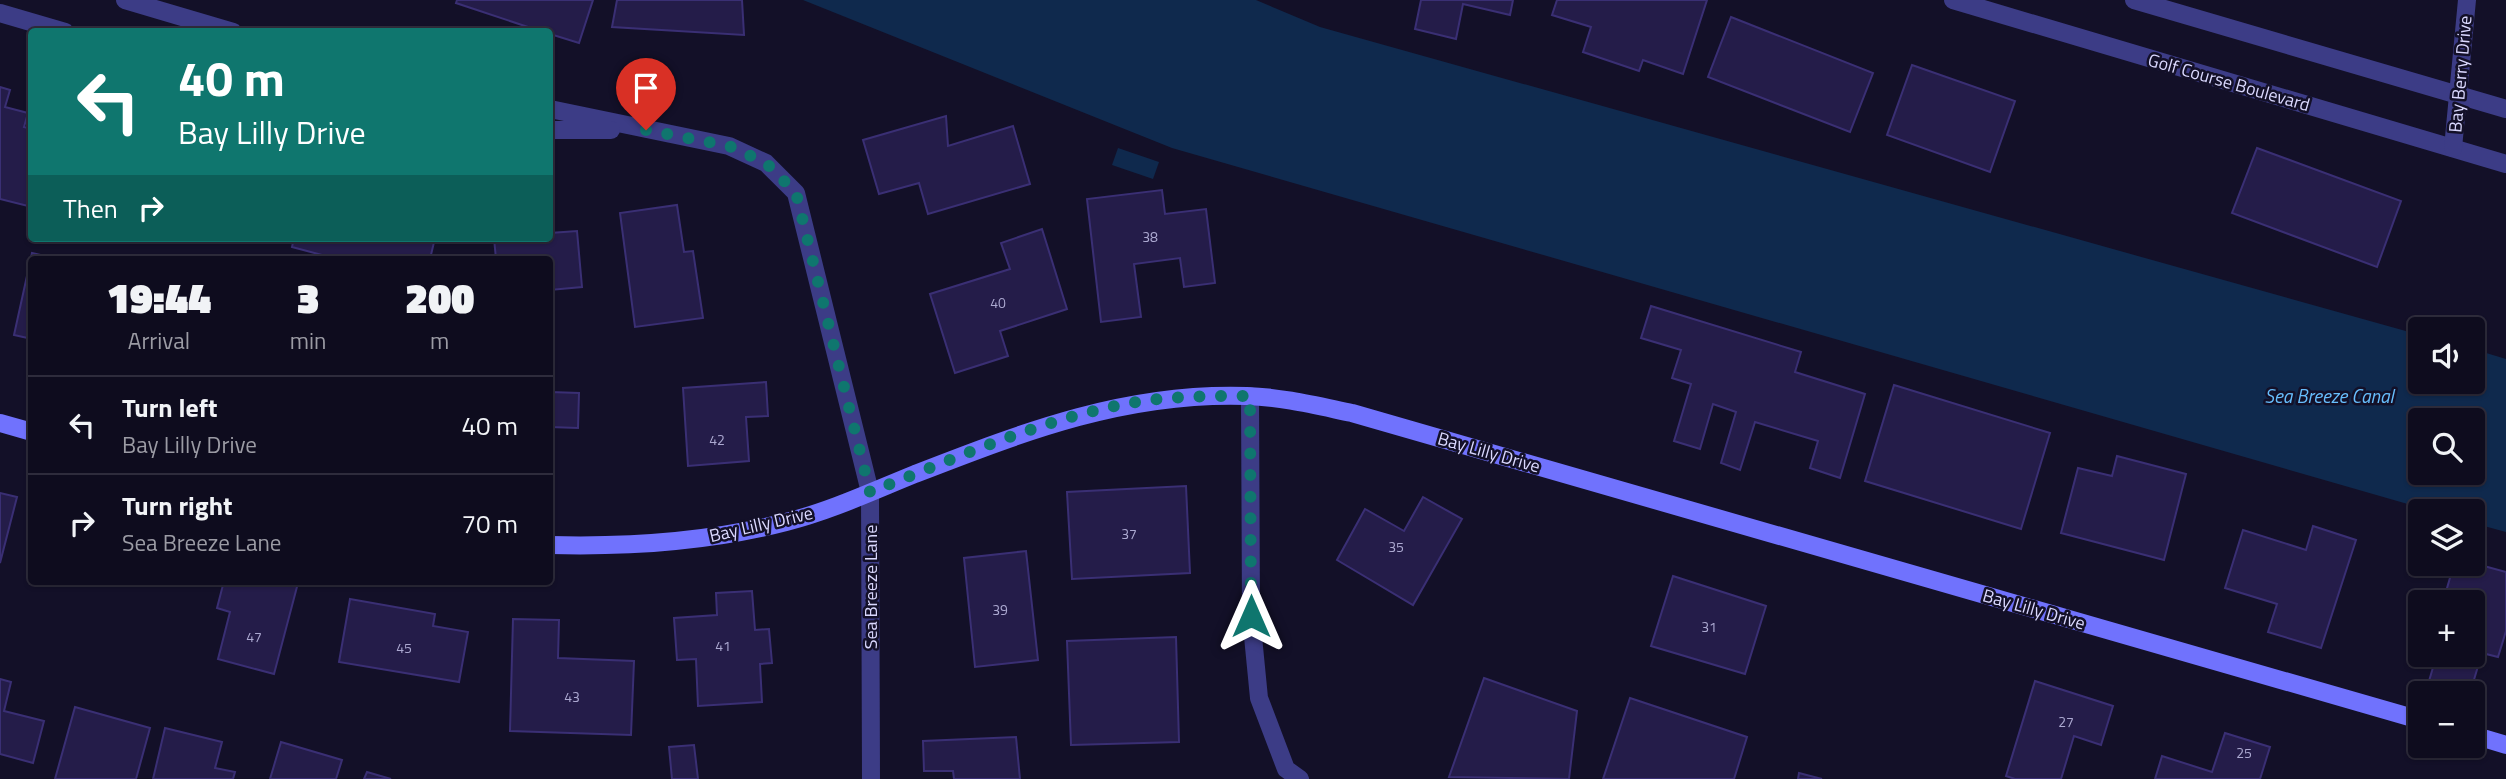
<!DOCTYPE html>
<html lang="en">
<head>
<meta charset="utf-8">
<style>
	body { margin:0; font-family:"Titillium Web",sans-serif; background:#1c1a2b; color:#f1f3f6; height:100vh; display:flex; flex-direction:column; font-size:26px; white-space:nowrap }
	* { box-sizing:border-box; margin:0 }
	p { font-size:23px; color:#9b9ba4 }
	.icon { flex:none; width:38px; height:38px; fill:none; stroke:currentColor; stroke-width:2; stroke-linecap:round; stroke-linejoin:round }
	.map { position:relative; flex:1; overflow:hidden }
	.sheet { position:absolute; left:28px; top:256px; width:525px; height:329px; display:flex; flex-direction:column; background:#0e0c1e; border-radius:7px; box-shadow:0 2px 5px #0004,0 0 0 2px #2e2c3c }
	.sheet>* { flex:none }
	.banner { position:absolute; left:28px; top:28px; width:525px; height:214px; border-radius:7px; box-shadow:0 2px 5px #0004,0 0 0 2px #2e2c3c; background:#0f766e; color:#fff; overflow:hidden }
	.fabs { position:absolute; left:2408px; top:317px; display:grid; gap:14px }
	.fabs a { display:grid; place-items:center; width:77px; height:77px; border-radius:7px; background:#0e0c1e; box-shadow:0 2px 5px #0004,0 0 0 2px #2e2c3c; font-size:35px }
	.pin { position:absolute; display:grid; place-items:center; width:60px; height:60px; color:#fff; margin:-72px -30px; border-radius:50% 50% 50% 0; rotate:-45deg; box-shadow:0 0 7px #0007 }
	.pin .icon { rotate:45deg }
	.me { position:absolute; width:77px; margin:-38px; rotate:0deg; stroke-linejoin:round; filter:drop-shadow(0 0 5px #0008) }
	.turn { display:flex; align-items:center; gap:24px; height:147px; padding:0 35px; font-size:32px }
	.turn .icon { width:91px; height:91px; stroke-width:2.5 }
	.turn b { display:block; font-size:49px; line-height:60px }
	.then { display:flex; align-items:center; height:66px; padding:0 35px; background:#0003; gap:14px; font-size:26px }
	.eta { display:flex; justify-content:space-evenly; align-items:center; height:119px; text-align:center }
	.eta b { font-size:42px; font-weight:800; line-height:49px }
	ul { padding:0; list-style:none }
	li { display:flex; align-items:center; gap:21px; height:98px; padding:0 35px; border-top:2px solid #2e2c3c }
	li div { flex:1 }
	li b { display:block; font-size:26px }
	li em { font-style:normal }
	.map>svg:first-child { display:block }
</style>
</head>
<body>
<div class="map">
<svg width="2506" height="779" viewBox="0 0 2506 779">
	<rect width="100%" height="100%" fill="#131028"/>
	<g fill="#0f294d" fill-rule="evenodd">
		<path d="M 803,0 L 1256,0 L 1320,27 L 2420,335 L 2420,382 L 2473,382 L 2473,349 L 2506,359 L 2506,532 L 2473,523 L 2473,511 L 2432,511 L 1172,148 ZM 2420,420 L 2473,420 L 2473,472 L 2420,472 Z"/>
		<path d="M 1118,148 L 1159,162 L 1153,179 L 1112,165 Z"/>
	</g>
	<g fill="#241c49" stroke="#3a2f74" stroke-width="2">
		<path d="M 457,0 L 593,0 L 579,43 L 550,34 L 550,32 L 543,32 L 456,3 Z"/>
		<path d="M 617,0 L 742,0 L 744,35 L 612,27 Z"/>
		<path d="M 1421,0 L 1513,0 L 1510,15 L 1463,4 L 1456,39 L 1415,29 Z"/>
		<path d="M 1557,0 L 1707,0 L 1683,74 L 1643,60 L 1639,71 L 1583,52 L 1591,27 L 1552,15 Z"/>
		<path d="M 1731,17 L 1873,73 L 1850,132 L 1708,77 Z"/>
		<path d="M 1912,65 L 2015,101 L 1990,172 L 1887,135 Z"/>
		<path d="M 0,87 L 10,90 L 5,107 L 28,113 L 24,127 L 32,129 L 32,207 L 0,199 Z"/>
		<path d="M 946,116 L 948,146 L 1013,126 L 1030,184 L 928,214 L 919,183 L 879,194 L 863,140 Z"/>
		<path d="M 2257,148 L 2401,201 L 2377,267 L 2232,213 Z"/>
		<path d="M 1162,190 L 1165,214 L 1206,209 L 1215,283 L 1184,287 L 1180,258 L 1134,264 L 1141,317 L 1101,322 L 1087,199 Z"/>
		<path d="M 677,205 L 684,252 L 693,251 L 703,318 L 635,327 L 620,213 Z"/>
		<path d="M 1042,229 L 1067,309 L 1000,331 L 1008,356 L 955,373 L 930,294 L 1010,269 L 1001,243 Z"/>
		<path d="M 577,231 L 582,287 L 550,290 L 550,259 L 496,259 L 494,238 L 550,238 L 550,233 Z"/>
		<path d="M 294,238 L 435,238 L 430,259 L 337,259 L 292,247 Z"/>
		<path d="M 32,253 L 58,259 L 32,259 L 32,339 L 14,335 Z"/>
		<path d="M 1651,306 L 1801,352 L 1795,372 L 1865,394 L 1840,478 L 1810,468 L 1818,441 L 1755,422 L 1740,470 L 1721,463 L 1736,412 L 1713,404 L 1700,449 L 1674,441 L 1691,384 L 1672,378 L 1681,350 L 1641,338 Z"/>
		<path d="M 766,382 L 768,416 L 746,417 L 749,461 L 688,466 L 683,388 Z"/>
		<path d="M 1894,385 L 2050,433 L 2021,529 L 1865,481 Z"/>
		<path d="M 550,392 L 579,393 L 578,428 L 550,427 Z"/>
		<path d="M 2117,456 L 2186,474 L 2164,560 L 2061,533 L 2078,468 L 2112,476 Z"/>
		<path d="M 1186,486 L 1190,573 L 1072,579 L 1067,492 Z"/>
		<path d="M 0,493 L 17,497 L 0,563 Z"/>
		<path d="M 1423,497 L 1462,519 L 1413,605 L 1337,560 L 1365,509 L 1404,531 Z"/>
		<path d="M 2313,526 L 2356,540 L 2321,648 L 2268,632 L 2277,604 L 2225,588 L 2243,530 L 2306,550 Z"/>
		<path d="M 1026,551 L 1038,660 L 975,667 L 964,558 Z"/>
		<path d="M 2473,563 L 2506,572 L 2506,631 L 2498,657 L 2482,653 L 2470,693 L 2429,681 L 2437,654 L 2473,654 L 2473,602 L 2443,602 L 2454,564 Z"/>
		<path d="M 1673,576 L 1766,606 L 1745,674 L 1651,646 Z"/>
		<path d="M 224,581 L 298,583 L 274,674 L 218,659 L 230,612 L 217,608 Z"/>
		<path d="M 752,591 L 755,630 L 769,629 L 772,663 L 760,664 L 762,702 L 698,706 L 696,659 L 677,660 L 674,618 L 717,615 L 716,593 Z"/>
		<path d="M 350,599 L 435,614 L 433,626 L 468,632 L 459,682 L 339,662 Z"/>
		<path d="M 513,619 L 559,620 L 558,658 L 634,661 L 631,735 L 510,731 Z"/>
		<path d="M 1176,637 L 1179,742 L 1071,745 L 1067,641 Z"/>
		<path d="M 1484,678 L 1577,711 L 1569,779 L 1449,777 Z"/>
		<path d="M 0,679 L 11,682 L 4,711 L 44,721 L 33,763 L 0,754 Z"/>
		<path d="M 2035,681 L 2113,706 L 2101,745 L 2074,736 L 2061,779 L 2015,779 L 2006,776 Z"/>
		<path d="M 1630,698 L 1747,737 L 1734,779 L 1603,779 Z"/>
		<path d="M 75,707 L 150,728 L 136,779 L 55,779 Z"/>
		<path d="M 165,728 L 222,742 L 215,768 L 235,772 L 233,779 L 153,779 Z"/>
		<path d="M 2225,733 L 2270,747 L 2260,779 L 2155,779 L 2162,756 L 2212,772 Z"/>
		<path d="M 1016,737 L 1020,779 L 954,779 L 953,771 L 924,771 L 923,741 Z"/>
		<path d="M 281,742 L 342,760 L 336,779 L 270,779 Z"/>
		<path d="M 694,745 L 698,779 L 672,779 L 669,747 Z"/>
		<path d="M 367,772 L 391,779 L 364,779 Z"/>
		<path d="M 1799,773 L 1822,779 L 1798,779 Z"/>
	</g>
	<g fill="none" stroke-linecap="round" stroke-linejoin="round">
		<g stroke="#3c3c86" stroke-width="18">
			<path d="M 125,0 L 233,32"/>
			<path d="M 1953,0 L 2506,164"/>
			<path d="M 2134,0 L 2506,109"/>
			<path d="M 0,13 L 65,32"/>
			<path d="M 550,109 L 729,146 L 766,163 L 796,193 L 870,492 L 871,779"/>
			<path d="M 550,130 L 611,130"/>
			<path d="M 2453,148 L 2467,0"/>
			<path d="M 1250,396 L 1251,616 L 1259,698 L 1286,769 L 1300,779"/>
		</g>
		<g stroke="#7072fd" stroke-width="18">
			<path d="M 0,423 L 32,432"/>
			<path d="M 550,545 C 629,547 709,542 786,522 C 830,511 873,491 915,474 C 1026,431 1126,392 1247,396 C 1282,397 1318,406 1352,413 L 2420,720"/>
			<path d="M 2473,735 L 2506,745"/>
		</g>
	</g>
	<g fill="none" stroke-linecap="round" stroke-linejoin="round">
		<path stroke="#0f766e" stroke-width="12" stroke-dasharray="0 21.6" d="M 646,130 L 729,146 L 766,163 L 796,193 L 870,492 C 957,458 1050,415 1143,401 C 1179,396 1214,396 1250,396 L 1251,616"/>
	</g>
	<g text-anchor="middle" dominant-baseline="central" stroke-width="5" stroke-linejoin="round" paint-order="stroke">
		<g font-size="14" fill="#aca9d1">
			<text x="1150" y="236">38</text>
			<text x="998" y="302">40</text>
			<text x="717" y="439">42</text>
			<text x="1129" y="533">37</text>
			<text x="1396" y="546">35</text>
			<text x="1000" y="609">39</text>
			<text x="1709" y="626">31</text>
			<text x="254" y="636">47</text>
			<text x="723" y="645">41</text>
			<text x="404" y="647">45</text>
			<text x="572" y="696">43</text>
			<text x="2066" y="721">27</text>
			<text x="2244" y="752">25</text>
		</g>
		<g font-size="18" fill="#dad8fe" stroke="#131028">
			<text transform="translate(2460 74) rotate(-85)">Bay Berry Drive</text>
			<text transform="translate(2229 82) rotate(16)">Golf Course Boulevard</text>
			<text transform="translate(1489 452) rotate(16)">Bay Lilly Drive</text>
			<text transform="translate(761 524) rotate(-13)">Bay Lilly Drive</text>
			<text transform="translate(870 587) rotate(-90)">Sea Breeze Lane</text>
			<text transform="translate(2034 609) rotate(16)">Bay Lilly Drive</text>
		</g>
		<g font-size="19" font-style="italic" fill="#67befd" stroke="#131028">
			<text x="2329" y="395">Sea Breeze Canal</text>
		</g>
	</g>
</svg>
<div class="fabs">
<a><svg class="icon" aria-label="sound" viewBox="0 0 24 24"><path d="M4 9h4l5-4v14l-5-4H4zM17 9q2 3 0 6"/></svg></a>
<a><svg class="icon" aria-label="search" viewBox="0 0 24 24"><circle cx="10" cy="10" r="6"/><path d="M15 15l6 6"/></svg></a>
<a><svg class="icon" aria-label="layers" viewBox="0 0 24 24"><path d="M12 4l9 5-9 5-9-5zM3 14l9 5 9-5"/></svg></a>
<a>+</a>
<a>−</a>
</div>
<div class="pin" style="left:646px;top:130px;background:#d93025"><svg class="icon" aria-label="arrive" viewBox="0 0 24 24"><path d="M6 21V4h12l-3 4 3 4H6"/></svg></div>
<svg class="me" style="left:1251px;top:616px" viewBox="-20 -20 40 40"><path d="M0-17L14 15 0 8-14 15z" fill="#0f766e" stroke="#fff" stroke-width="4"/></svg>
<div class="banner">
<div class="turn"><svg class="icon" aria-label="left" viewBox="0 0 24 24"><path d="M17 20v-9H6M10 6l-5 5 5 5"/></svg><div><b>40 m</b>Bay Lilly Drive</div></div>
<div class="then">Then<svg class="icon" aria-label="right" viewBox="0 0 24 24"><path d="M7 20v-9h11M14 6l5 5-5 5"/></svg></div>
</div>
<section class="sheet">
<div class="eta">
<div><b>19:44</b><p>Arrival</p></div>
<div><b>3</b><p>min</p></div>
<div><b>200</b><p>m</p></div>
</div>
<ul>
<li><svg class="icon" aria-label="left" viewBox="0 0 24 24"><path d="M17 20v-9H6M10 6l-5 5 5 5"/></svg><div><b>Turn left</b><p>Bay Lilly Drive</p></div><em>40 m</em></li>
<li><svg class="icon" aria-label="right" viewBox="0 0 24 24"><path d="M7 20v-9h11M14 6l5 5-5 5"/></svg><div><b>Turn right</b><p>Sea Breeze Lane</p></div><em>70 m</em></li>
</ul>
</section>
</div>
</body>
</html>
